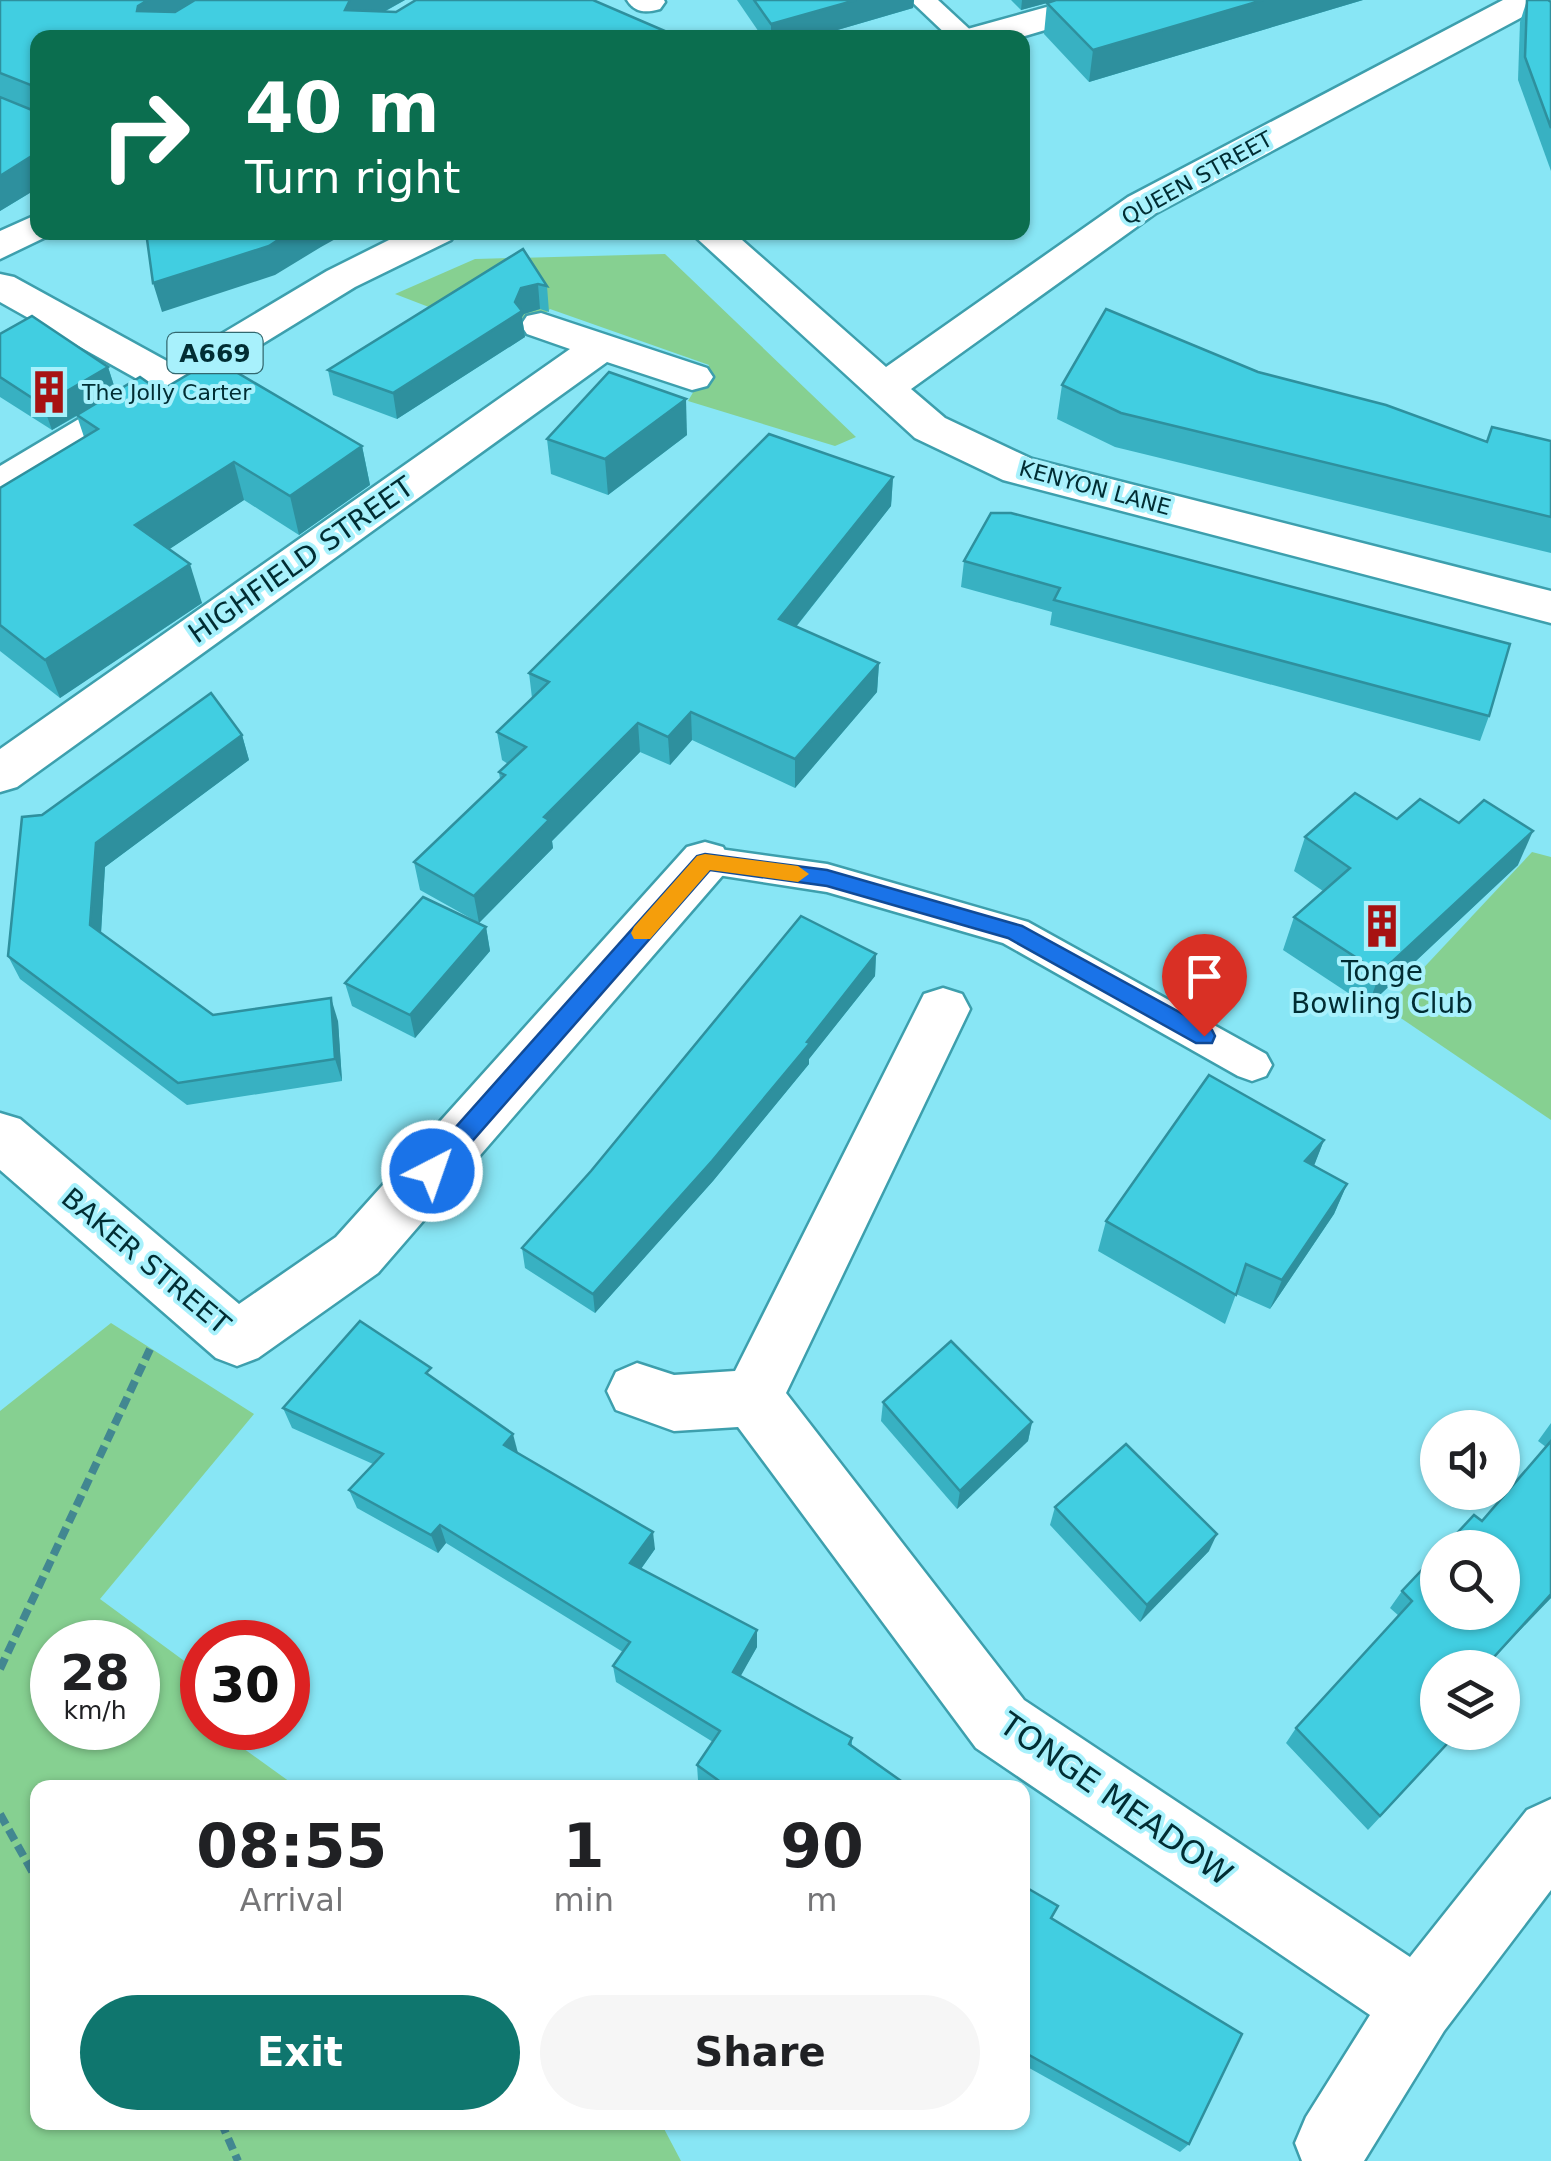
<!DOCTYPE html>
<html lang="en">
<head>
<meta charset="utf-8">
<style>
	body { margin:0; font-family:"DejaVu Sans",sans-serif; background:#f6f6f6; color:#202124; height:100vh; display:flex; flex-direction:column; font-size:38px; white-space:nowrap }
	* { box-sizing:border-box; margin:0 }
	p { font-size:32px; color:#757577 }
	.icon { flex:none; width:55px; height:55px; fill:none; stroke:currentColor; stroke-width:2; stroke-linecap:round; stroke-linejoin:round }
	.map { position:relative; flex:1; overflow:hidden }
	.drawer { position:absolute; left:30px; top:1780px; width:1000px; height:350px; display:flex; flex-direction:column; background:#fff; border-radius:20px; box-shadow:0 2px 8px #0004 }
	.drawer>* { flex:none }
	.banner { position:absolute; left:30px; top:30px; width:1000px; height:210px; border-radius:20px; box-shadow:0 2px 8px #0004; background:#0b6e4f; color:#fff; overflow:hidden }
	.fabs { position:absolute; left:1420px; top:1410px; display:grid; gap:20px }
	.fabs a { display:grid; place-items:center; width:100px; height:100px; border-radius:50%; background:#fff; box-shadow:0 2px 8px #0004; font-size:50px }
	.speed { position:absolute; left:30px; top:1620px; display:flex; gap:20px; font-size:50px; font-weight:700; text-align:center }
	.speed>* { display:grid; place-content:center; width:130px; height:130px; border-radius:50%; background:#fff; box-shadow:0 2px 8px #0004; line-height:1 }
	.speed small { font-size:25px; font-weight:400 }
	.speed .limit { border:15px solid #d22; background:#fff; color:#111 }
	.pin { position:absolute; display:grid; place-items:center; width:85px; height:85px; color:#fff; margin:-102px -42px; border-radius:50% 50% 50% 0; rotate:-45deg; box-shadow:0 0 10px #0007 }
	.pin .icon { rotate:45deg }
	.me { position:absolute; width:110px; margin:-55px; rotate:41deg; stroke-linejoin:round; filter:drop-shadow(0 0 8px #0008) }
	.turn { display:flex; align-items:center; gap:35px; height:210px; padding:0 50px; font-size:45px }
	.turn .icon { width:130px; height:130px; stroke-width:2.5 }
	.turn b { display:block; font-size:70px; line-height:85px }
	.eta { display:flex; justify-content:space-evenly; align-items:center; height:170px; text-align:center }
	.eta b { font-size:60px; font-weight:600; line-height:70px }
	.action { display:flex; gap:20px; margin-top:auto; padding:20px 50px }
	.action a { flex:1; height:115px; border-radius:60px; background:#0f766e; color:#fff; font-size:40px; font-weight:600; line-height:115px; text-align:center }
	.action a+a { background:#f6f6f6; color:#202124 }
	.map>svg:first-child { display:block }
</style>
</head>
<body>
<div class="map">
<svg width="1551" height="2161" viewBox="0 0 1551 2161">
	<rect width="100%" height="100%" fill="#88e6f5"/>
	<g fill="#86d091" fill-rule="evenodd">
		<path d="M 665,254 L 856,437 L 835,446 L 688,401 L 709,365 L 550,309 L 517,341 L 395,294 L 475,259 Z"/>
		<path d="M 1532,852 L 1551,857 L 1551,1120 L 1386,1008 Z"/>
		<path d="M 111,1323 L 254,1414 L 100,1599 L 202,1674 L 186,1706 L 202,1718 L 202,1728 L 215,1728 L 297,1787 L 38,1788 L 38,2122 L 661,2123 L 681,2161 L 0,2161 L 0,1411 ZM 52,1642 L 138,1642 L 138,1728 L 52,1728 Z"/>
	</g>
	<g fill="none" stroke-linecap="round" stroke-linejoin="round">
		<g stroke="#3d9fad" stroke-width="5">
			<g id="lane">
				<path d="M 910,0 L 938,0 L 979,38 L 950,38 Z"/>
				<path d="M 705,847 L 827,864 L 1028,922 L 1266,1054 L 1272,1065 L 1266,1076 L 1252,1081 L 1238,1076 L 1003,943 L 827,892 L 692,871 L 686,861 L 692,851 Z"/>
			</g>
		</g>
		<g stroke="#3d9fad" stroke-width="5">
			<g id="street">
				<path d="M 627,0 L 664,0 L 665,2 L 660,9 C 646,13 635,13 627,0 Z"/>
				<path d="M 1503,0 L 1546,0 L 1541,7 L 1156,213 L 911,389 L 945,418 L 1032,459 L 1551,591 L 1551,623 L 1003,480 L 915,438 L 690,232 L 733,232 L 886,367 L 1128,197 Z"/>
				<path d="M 38,214 L 38,232 L 52,234 L 0,259 L 0,231 Z"/>
				<path d="M 0,274 L 14,277 L 185,371 L 191,380 L 185,389 L 170,393 L 155,389 L 0,302 Z"/>
				<path d="M 541,313 L 707,368 L 713,377 L 707,386 L 692,390 L 607,362 L 17,787 L 0,792 L 0,749 L 570,349 L 527,334 L 521,325 L 527,316 Z"/>
				<path d="M 705,842 L 723,847 L 730,861 L 723,875 L 378,1273 L 258,1358 L 237,1366 L 216,1358 L 0,1170 L 0,1113 L 20,1119 L 239,1304 L 336,1237 L 687,847 Z"/>
				<path d="M 943,988 L 962,994 L 970,1009 L 786,1393 L 1024,1700 L 1410,1957 L 1527,1810 L 1551,1799 L 1551,1890 L 1444,2031 L 1364,2161 L 1302,2161 L 1295,2143 L 1306,2117 L 1370,2015 L 976,1748 L 738,1427 L 674,1431 L 616,1410 L 607,1391 L 616,1372 L 637,1363 L 674,1375 L 735,1371 L 924,994 Z"/>
			</g>
		</g>
		<g stroke="#3d9fad" stroke-width="5">
			<g id="primary">
				<path d="M 1072,0 L 1128,0 L 1123,7 L 1018,38 L 960,38 L 964,30 Z"/>
				<path d="M 405,232 L 456,232 L 451,240 L 355,287 L 16,495 L 0,499 L 0,466 L 327,271 Z"/>
			</g>
		</g>
		<g stroke="#428791" stroke-width="8" stroke-dasharray="12 6" stroke-linecap="butt">
			<path d="M 0,1669 L 150,1349"/>
			<path d="M 0,1814 L 38,1882"/>
			<path d="M 221,2122 L 238,2161"/>
		</g>
		<use href="#lane" fill="#fff" fill-rule="evenodd"/>
		<use href="#street" fill="#fff" fill-rule="evenodd"/>
		<use href="#primary" fill="#fff" fill-rule="evenodd"/>
	</g>
	<g fill="#38b1c2">
		<path d="M 0,0 L 405,0 L 384,12 L 396,12 L 593,0 L 38,38 L 38,188 L 0,211 Z"/>
		<path d="M 737,0 L 914,0 L 913,8 L 810,38 L 763,38 Z"/>
		<path d="M 1011,0 L 1363,0 L 1089,82 L 1044,34 L 1047,3 L 1021,10 Z"/>
		<path d="M 1527,0 L 1551,2 L 1551,171 L 1518,80 L 1520,22 Z"/>
		<path d="M 523,249 L 547,286 L 549,312 L 540,309 L 524,314 L 522,317 L 525,337 L 397,419 L 333,395 L 328,370 Z"/>
		<path d="M 0,334 L 108,367 L 116,392 L 160,391 L 362,446 L 370,485 L 299,535 L 244,500 L 169,549 L 202,603 L 60,698 L 0,651 L 0,488 L 84,437 L 77,416 L 52,430 L 0,397 Z"/>
		<path d="M 1258,372 L 1487,442 L 1551,441 L 1551,553 L 1115,447 L 1057,419 L 1062,385 Z"/>
		<path d="M 687,435 L 608,495 L 551,474 L 547,439 Z"/>
		<path d="M 893,477 L 891,506 L 796,627 L 879,663 L 877,692 L 795,788 L 692,740 L 670,765 L 640,752 L 552,841 L 553,848 L 479,923 L 420,890 L 414,862 L 500,779 L 499,772 L 508,764 L 502,760 L 497,732 L 532,698 L 529,673 Z"/>
		<path d="M 1011,513 L 1489,716 L 1480,741 L 1050,625 L 1052,612 L 961,587 L 964,561 Z"/>
		<path d="M 242,735 L 249,760 L 105,867 L 101,933 L 213,1015 L 338,1021 L 342,1081 L 187,1105 L 20,979 L 8,956 L 42,815 Z"/>
		<path d="M 1397,819 L 1518,865 L 1368,1006 L 1283,950 L 1294,917 L 1323,891 L 1294,871 L 1305,837 Z"/>
		<path d="M 486,927 L 490,951 L 415,1038 L 352,1006 L 345,983 Z"/>
		<path d="M 876,954 L 875,976 L 809,1059 L 809,1064 L 713,1181 L 595,1313 L 525,1268 L 522,1248 Z"/>
		<path d="M 1324,1140 L 1314,1165 L 1347,1184 L 1334,1214 L 1270,1309 L 1236,1294 L 1225,1324 L 1098,1251 L 1106,1221 Z"/>
		<path d="M 435,1379 L 517,1453 L 655,1549 L 641,1569 L 757,1647 L 740,1676 L 852,1738 L 852,1746 L 911,1788 L 710,1788 L 698,1780 L 697,1765 L 713,1742 L 616,1682 L 613,1666 L 623,1652 L 446,1543 L 438,1553 L 357,1508 L 349,1490 L 373,1464 L 292,1428 L 283,1408 Z"/>
		<path d="M 883,1402 L 1032,1422 L 1028,1441 L 957,1509 L 881,1421 Z"/>
		<path d="M 1551,1423 L 1551,1598 L 1530,1618 L 1485,1668 L 1438,1668 L 1459,1732 L 1368,1830 L 1286,1743 L 1296,1728 L 1399,1616 L 1390,1608 L 1402,1591 L 1482,1521 L 1546,1447 L 1538,1441 Z"/>
		<path d="M 1055,1507 L 1209,1551 L 1140,1622 L 1050,1525 Z"/>
		<path d="M 1022,1885 L 1052,1919 L 1189,2144 L 1180,2152 L 1022,2064 Z"/>
	</g>
	<g fill="#2e909e">
		<path d="M 148,0 L 204,0 L 145,35 L 137,11 L 138,6 Z"/>
		<path d="M 350,0 L 405,0 L 356,27 L 345,10 Z"/>
		<path d="M 856,0 L 914,0 L 913,8 L 810,38 L 771,38 L 771,24 Z"/>
		<path d="M 1022,0 L 1058,0 L 1021,10 Z"/>
		<path d="M 1263,0 L 1363,0 L 1089,82 L 1093,50 Z"/>
		<path d="M 38,152 L 38,188 L 0,211 L 0,176 Z"/>
		<path d="M 290,232 L 348,232 L 321,247 L 275,275 L 162,312 L 153,283 Z"/>
		<path d="M 538,284 L 540,309 L 524,314 L 522,317 L 525,337 L 397,419 L 393,393 L 521,288 Z"/>
		<path d="M 108,367 L 116,392 L 52,430 L 43,405 Z"/>
		<path d="M 686,399 L 687,435 L 608,495 L 605,459 Z"/>
		<path d="M 362,446 L 370,485 L 299,535 L 290,496 Z"/>
		<path d="M 234,462 L 244,500 L 147,564 L 135,525 Z"/>
		<path d="M 893,477 L 891,506 L 779,648 L 779,619 Z"/>
		<path d="M 190,564 L 202,603 L 60,698 L 45,660 Z"/>
		<path d="M 879,663 L 877,692 L 795,788 L 795,759 Z"/>
		<path d="M 691,712 L 692,740 L 670,765 L 668,737 Z"/>
		<path d="M 638,723 L 640,752 L 552,841 L 553,848 L 479,923 L 474,896 L 544,817 Z"/>
		<path d="M 242,735 L 249,760 L 105,867 L 100,949 L 90,925 L 96,843 Z"/>
		<path d="M 1533,831 L 1518,865 L 1368,1006 L 1380,973 Z"/>
		<path d="M 486,927 L 490,951 L 415,1038 L 410,1015 Z"/>
		<path d="M 876,954 L 875,976 L 809,1059 L 809,1064 L 713,1181 L 595,1313 L 593,1294 L 807,1042 Z"/>
		<path d="M 331,998 L 338,1021 L 342,1081 L 335,1059 Z"/>
		<path d="M 1324,1140 L 1312,1171 L 1305,1161 Z"/>
		<path d="M 1347,1184 L 1334,1214 L 1270,1309 L 1282,1280 Z"/>
		<path d="M 1032,1422 L 1028,1441 L 957,1509 L 960,1491 Z"/>
		<path d="M 513,1434 L 518,1453 L 508,1464 L 504,1445 Z"/>
		<path d="M 440,1525 L 446,1543 L 438,1553 L 431,1535 Z"/>
		<path d="M 653,1532 L 655,1549 L 633,1580 L 630,1563 Z"/>
		<path d="M 1217,1534 L 1209,1551 L 1140,1622 L 1147,1605 Z"/>
		<path d="M 1551,1594 L 1551,1598 L 1484,1668 Z"/>
		<path d="M 757,1630 L 757,1647 L 734,1688 L 733,1672 Z"/>
	</g>
	<g fill="#41cee1" stroke="#2e909e" stroke-width="2.5">
		<path d="M 0,0 L 148,0 L 138,6 L 137,11 L 175,12 L 195,0 L 350,0 L 345,10 L 396,12 L 416,0 L 593,0 L 681,38 L 38,38 L 38,152 L 0,176 L 0,97 L 32,110 L 31,85 L 0,73 Z"/>
		<path d="M 754,0 L 856,0 L 771,24 Z"/>
		<path d="M 1056,0 L 1263,0 L 1093,50 L 1047,3 Z"/>
		<path d="M 1527,0 L 1548,0 L 1551,2 L 1551,128 L 1525,57 Z"/>
		<path d="M 146,232 L 290,232 L 269,246 L 153,283 Z"/>
		<path d="M 523,249 L 547,286 L 538,284 L 521,288 L 515,302 L 522,311 L 393,393 L 328,370 Z"/>
		<path d="M 1106,309 L 1258,372 L 1386,405 L 1487,442 L 1492,427 L 1551,441 L 1551,517 L 1121,413 L 1062,385 Z"/>
		<path d="M 32,316 L 108,367 L 43,405 L 0,377 L 0,334 Z"/>
		<path d="M 214,359 L 362,446 L 290,496 L 234,462 L 135,525 L 190,564 L 45,660 L 0,625 L 0,488 L 98,429 L 77,415 L 140,377 L 160,391 Z"/>
		<path d="M 609,372 L 686,399 L 605,459 L 547,439 Z"/>
		<path d="M 769,434 L 893,477 L 779,619 L 879,663 L 795,759 L 691,712 L 668,737 L 638,723 L 544,817 L 549,820 L 474,896 L 414,862 L 505,775 L 499,772 L 526,747 L 497,732 L 549,682 L 529,673 Z"/>
		<path d="M 991,513 L 1011,513 L 1510,644 L 1489,716 L 1054,600 L 1060,588 L 964,561 Z"/>
		<path d="M 211,693 L 242,735 L 96,843 L 90,925 L 213,1015 L 331,998 L 335,1059 L 178,1083 L 8,956 L 22,817 L 42,815 Z"/>
		<path d="M 1355,793 L 1397,819 L 1420,799 L 1459,823 L 1484,800 L 1533,831 L 1380,973 L 1294,917 L 1350,868 L 1305,837 Z"/>
		<path d="M 423,897 L 486,927 L 410,1015 L 345,983 Z"/>
		<path d="M 801,916 L 876,954 L 807,1042 L 810,1043 L 712,1161 L 593,1294 L 522,1248 L 591,1171 Z"/>
		<path d="M 1209,1075 L 1324,1140 L 1305,1161 L 1347,1184 L 1282,1280 L 1246,1264 L 1236,1295 L 1106,1221 Z"/>
		<path d="M 360,1321 L 431,1368 L 426,1373 L 513,1434 L 504,1445 L 653,1532 L 630,1563 L 757,1630 L 733,1672 L 852,1738 L 849,1744 L 911,1788 L 729,1788 L 697,1765 L 720,1731 L 613,1666 L 630,1642 L 440,1525 L 431,1535 L 349,1490 L 383,1454 L 283,1408 Z"/>
		<path d="M 951,1341 L 1032,1422 L 960,1491 L 883,1402 Z"/>
		<path d="M 1551,1441 L 1551,1594 L 1484,1668 L 1438,1668 L 1438,1732 L 1458,1732 L 1380,1816 L 1296,1728 L 1412,1601 L 1402,1591 L 1438,1553 L 1438,1612 L 1502,1612 L 1502,1548 L 1443,1548 L 1474,1515 L 1482,1521 Z"/>
		<path d="M 1126,1444 L 1217,1534 L 1147,1605 L 1055,1507 Z"/>
		<path d="M 1022,1885 L 1058,1906 L 1051,1918 L 1242,2034 L 1189,2144 L 1022,2051 Z"/>
	</g>
	<path fill="#1a73e8" stroke="#114b97" stroke-width="2.5" d="M 705,854 L 827,870 L 1022,926 L 1212,1030 L 1215,1036 L 1212,1043 L 1196,1043 L 1008,938 L 827,886 L 710,870 L 440,1178 L 423,1178 L 420,1171 L 423,1164 L 697,856 Z"/>
	<path fill="#f59e0b" d="M 705,854 L 798,866 L 809,874 L 798,882 L 710,870 L 650,939 L 634,939 L 631,933 L 634,927 L 697,856 Z"/>
	<defs>
		<g id="building-bare" transform="scale(3.45)"><path d="M-4-6H4V6H1V3H-1V6H-4ZM-2.5-4.3h1.7v1.8h-1.7ZM.8-4.3h1.7v1.8H.8ZM-2.5-1h1.7V.8h-1.7ZM.8-1h1.7V.8H.8Z" fill="#a71212" stroke="#a8f1fc" stroke-width="2.5" paint-order="stroke"/></g>
	</defs>
	<g fill-rule="evenodd">
		<use href="#building-bare" x="49" y="392"/>
		<use href="#building-bare" x="1382" y="926"/>
	</g>
	<g text-anchor="middle" dominant-baseline="central" stroke-width="8" stroke-linejoin="round" paint-order="stroke">
		<g font-size="22" fill="#012d33" stroke="#a8f1fc">
			<text transform="translate(1197 178) rotate(-29)">QUEEN STREET</text>
			<text transform="translate(1095 488) rotate(15)">KENYON LANE</text>
		</g>
		<g font-size="22" fill="#012d33" stroke="#a8f1fc" text-anchor="start">
			<text x="82" y="392">The Jolly Carter</text>
		</g>
		<rect fill="#a8f1fc" stroke="#33686f" stroke-width="2.5" x="167.5" y="333" width="95" height="40" rx="8"/>
		<g font-size="25" font-weight="bold" fill="#012d33">
			<text x="215" y="353">A669</text>
		</g>
		<g font-size="28" fill="#012d33" stroke="#a8f1fc">
			<text transform="translate(301 560) rotate(-35)">HIGHFIELD STREET</text>
			<text transform="translate(146 1261) rotate(40)">BAKER STREET</text>
		</g>
		<g font-size="28" fill="#012d33" stroke="#a8f1fc">
			<text x="1382" y="971">Tonge<tspan x="1382" dy="32">Bowling Club</tspan></text>
		</g>
		<g font-size="32" fill="#012d33" stroke="#a8f1fc">
			<text transform="translate(1116 1799) rotate(35)">TONGE MEADOW</text>
		</g>
	</g>
</svg>
<div class="fabs">
<a><svg class="icon" aria-label="sound" viewBox="0 0 24 24"><path d="M4 9h4l5-4v14l-5-4H4zM17 9q2 3 0 6"/></svg></a>
<a><svg class="icon" aria-label="search" viewBox="0 0 24 24"><circle cx="10" cy="10" r="6"/><path d="M15 15l6 6"/></svg></a>
<a><svg class="icon" aria-label="layers" viewBox="0 0 24 24"><path d="M12 4l9 5-9 5-9-5zM3 14l9 5 9-5"/></svg></a>
</div>
<div class="speed"><div>28<small>km/h</small></div><div class="limit">30</div></div>
<div class="pin" style="left:1204px;top:1036px;background:#d93025"><svg class="icon" aria-label="arrive" viewBox="0 0 24 24"><path d="M6 21V4h12l-3 4 3 4H6"/></svg></div>
<svg class="me" style="left:432px;top:1171px" viewBox="-20 -20 40 40"><circle r="17" fill="#1a73e8" stroke="#fff" stroke-width="3"/><path d="M0-11L8 9 0 5-8 9z" fill="#fff"/></svg>
<div class="banner">
<div class="turn"><svg class="icon" aria-label="right" viewBox="0 0 24 24"><path d="M7 20v-9h11M14 6l5 5-5 5"/></svg><div><b>40 m</b>Turn right</div></div>
</div>
<section class="drawer">
<div class="eta">
<div><b>08:55</b><p>Arrival</p></div>
<div><b>1</b><p>min</p></div>
<div><b>90</b><p>m</p></div>
</div>
<div class="action"><a>Exit</a><a>Share</a></div>
</section>
</div>
</body>
</html>
